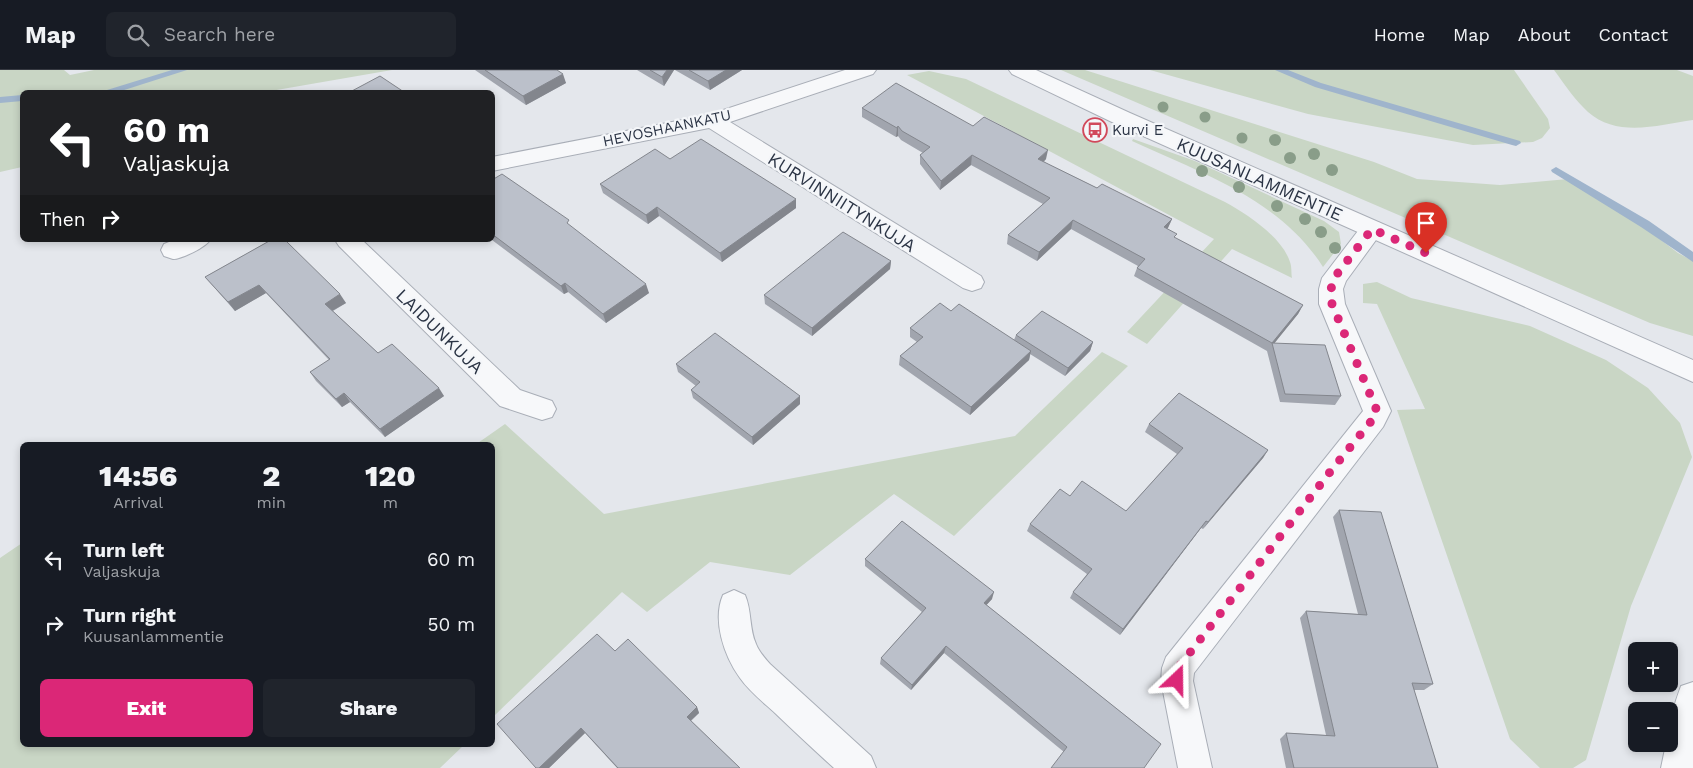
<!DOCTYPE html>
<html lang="en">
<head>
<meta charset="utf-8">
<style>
	body { margin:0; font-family:"Work Sans",sans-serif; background:#20242c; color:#f1f3f6; height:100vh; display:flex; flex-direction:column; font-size:19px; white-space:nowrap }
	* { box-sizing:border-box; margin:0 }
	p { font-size:16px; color:#9ea1a6 }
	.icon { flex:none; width:28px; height:28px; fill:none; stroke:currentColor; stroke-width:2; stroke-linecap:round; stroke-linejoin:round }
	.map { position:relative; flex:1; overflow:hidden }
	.sheet { position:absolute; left:20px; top:372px; width:475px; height:305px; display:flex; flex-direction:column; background:#171b24; border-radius:8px; box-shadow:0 2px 8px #0003 }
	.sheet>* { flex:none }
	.banner { position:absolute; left:20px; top:20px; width:475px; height:152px; border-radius:8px; box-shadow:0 2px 8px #0003; background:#202124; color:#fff; overflow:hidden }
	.tools { position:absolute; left:1628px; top:572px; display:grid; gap:10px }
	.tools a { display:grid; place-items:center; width:50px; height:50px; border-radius:8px; background:#171b24; box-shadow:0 2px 8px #0003; font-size:25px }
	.pin { position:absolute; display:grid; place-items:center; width:42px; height:42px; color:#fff; margin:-51px -21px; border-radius:50% 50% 50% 0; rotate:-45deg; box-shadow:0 0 5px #0007 }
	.pin .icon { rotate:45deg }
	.me { position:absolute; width:55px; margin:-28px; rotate:23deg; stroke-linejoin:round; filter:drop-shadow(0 0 4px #0008) }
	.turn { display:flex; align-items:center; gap:18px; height:105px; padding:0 20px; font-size:22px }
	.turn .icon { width:65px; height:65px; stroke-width:2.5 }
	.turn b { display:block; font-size:35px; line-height:42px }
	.then { display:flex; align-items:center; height:48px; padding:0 20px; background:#0003; gap:10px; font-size:19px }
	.eta { display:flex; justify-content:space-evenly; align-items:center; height:85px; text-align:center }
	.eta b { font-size:30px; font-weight:800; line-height:35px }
	.button { display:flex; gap:10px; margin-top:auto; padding:10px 20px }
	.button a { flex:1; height:58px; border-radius:8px; background:#db2777; color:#fff; font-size:20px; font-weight:800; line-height:58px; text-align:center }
	.button a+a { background:#20242c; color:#f1f3f6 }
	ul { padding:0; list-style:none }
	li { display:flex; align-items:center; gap:15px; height:65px; padding:0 20px }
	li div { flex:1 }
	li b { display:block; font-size:19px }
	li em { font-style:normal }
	header { display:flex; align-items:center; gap:30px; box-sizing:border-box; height:70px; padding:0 25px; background:#171b24; border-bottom:1px solid #363941 }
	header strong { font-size:24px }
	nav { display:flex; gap:28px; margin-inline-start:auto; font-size:18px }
	.search { width:350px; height:45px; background:#20242c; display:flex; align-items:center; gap:12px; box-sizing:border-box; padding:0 18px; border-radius:8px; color:#9ea1a6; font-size:19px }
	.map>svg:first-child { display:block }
</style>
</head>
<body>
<header>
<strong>Map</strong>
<div class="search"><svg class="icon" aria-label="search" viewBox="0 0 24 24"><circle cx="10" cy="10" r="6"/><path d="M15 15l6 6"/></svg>Search here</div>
<nav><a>Home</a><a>Map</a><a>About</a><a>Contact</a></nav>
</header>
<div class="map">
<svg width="1693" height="698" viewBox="0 0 1693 698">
	<rect width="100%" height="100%" fill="#e4e7ec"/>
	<g fill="#c9d6c5">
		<path d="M 0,0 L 64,0 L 70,5 L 94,0 L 392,0 L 265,22 L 22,22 L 22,97 L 0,102 Z"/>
		<path d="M 1061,0 L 1085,0 L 1374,92 L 1417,109 L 1500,115 L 1568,109 L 1585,115 L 1602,125 L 1678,183 L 1693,191 L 1693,266 L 1650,253 Z"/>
		<path d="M 1150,0 L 1514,0 L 1548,49 L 1550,58 L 1542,68 L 1533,72 L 1473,75 L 1308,44 Z"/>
		<path d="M 1554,0 L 1677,0 L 1693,6 L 1693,50 C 1659,55 1617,68 1588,42 C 1575,30 1565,15 1554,0 Z"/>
		<path d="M 929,1 L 966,9 L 1225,132 C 1247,144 1282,167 1290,192 C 1292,197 1291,203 1292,208 L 1232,179 L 1147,274 L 1127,262 L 1214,169 L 907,5 Z"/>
		<path d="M 1133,69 L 1195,91 L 1324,151 L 1339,162 L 1341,174 L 1323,197 C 1280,129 1201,103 1132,71 Z"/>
		<path d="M 1377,212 L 1411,228 L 1530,256 L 1606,290 L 1648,318 L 1680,353 L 1692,387 L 1631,536 L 1586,690 L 1573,698 L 1540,698 L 1510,669 L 1397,340 L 1425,339 L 1377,234 L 1363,233 L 1363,214 Z"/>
		<path d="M 1102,282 L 1128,296 L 954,466 L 894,424 L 790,505 L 710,492 L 647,542 L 622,522 L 493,647 L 492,375 L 475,375 L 505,354 L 604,444 L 1015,366 Z"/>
		<path d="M 22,473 L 22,675 L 464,675 L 440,698 L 0,698 L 0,488 Z"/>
	</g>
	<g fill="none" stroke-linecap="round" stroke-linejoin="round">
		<g fill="#9fb4cc" fill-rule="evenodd">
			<path d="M 172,0 L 187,0 L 118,22 L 105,22 L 107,20 Z"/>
			<path d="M 1275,0 L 1288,0 L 1321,13 L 1520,71 L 1521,73 L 1516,76 L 1512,75 L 1315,17 Z"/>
			<path d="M 22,25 L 22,31 L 0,33 L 0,27 Z"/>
			<path d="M 1556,97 L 1649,151 L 1693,182 L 1693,192 L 1641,157 L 1552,102 L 1551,100 Z"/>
		</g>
		<g stroke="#a9aeb7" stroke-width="2">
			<g id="minor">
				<path d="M 845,0 L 876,0 L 873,4 L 730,52 L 981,206 L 984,212 L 981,218 L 972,221 L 963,218 L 709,58 L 492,101 L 492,87 L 708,45 Z"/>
				<path d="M 1372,151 L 1380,153 L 1384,159 L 1346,211 L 1343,219 L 1345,234 L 1391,341 L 1383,357 L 1194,603 L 1193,611 L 1212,698 L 1178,698 L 1161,611 L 1162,598 L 1166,587 L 1363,341 L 1319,234 L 1319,219 L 1322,208 L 1364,153 Z"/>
				<path d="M 174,170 L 210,170 C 206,177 182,189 173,189 C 170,188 167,187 164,186 L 161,180 L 164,174 Z"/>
				<path d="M 335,170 L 362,170 L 520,320 L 552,331 L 556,339 L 552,347 L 542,350 L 500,336 L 339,176 Z"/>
				<path d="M 734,520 L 745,525 C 752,541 749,559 756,574 C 759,582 765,588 770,594 L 871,686 L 876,698 L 834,698 C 814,680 794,661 775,643 C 763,632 749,621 740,608 C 724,586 712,550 723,525 Z"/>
			</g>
		</g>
		<g stroke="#a9aeb7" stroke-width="2">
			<g id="tertiary">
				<path d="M 1009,0 L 1036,0 L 1130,43 L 1693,290 L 1693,312 L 1114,53 L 1012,4 Z"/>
				<path d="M 1693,612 L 1693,698 L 1661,698 L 1666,674 L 1669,674 C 1669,654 1674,634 1681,616 Z"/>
			</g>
		</g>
		<use href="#minor" fill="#f7f8fa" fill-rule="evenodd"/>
		<use href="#tertiary" fill="#f7f8fa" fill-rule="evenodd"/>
	</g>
	<g fill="#899d89">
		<circle cx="1163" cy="37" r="5.5"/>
		<circle cx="1205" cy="47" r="5.5"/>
		<circle cx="1242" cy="68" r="5.5"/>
		<circle cx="1275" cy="70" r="6"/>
		<circle cx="1314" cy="84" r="6"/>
		<circle cx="1290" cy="88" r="6"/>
		<circle cx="1332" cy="100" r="6"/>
		<circle cx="1202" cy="101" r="6"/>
		<circle cx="1239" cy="117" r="6"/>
		<circle cx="1277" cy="136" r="6"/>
		<circle cx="1305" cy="149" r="6"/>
		<circle cx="1321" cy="162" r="6"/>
		<circle cx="1335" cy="178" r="6"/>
	</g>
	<g fill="#a1a5ae">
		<path d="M 475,0 L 557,0 L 566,13 L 526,35 Z"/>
		<path d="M 637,0 L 674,0 L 664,16 Z"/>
		<path d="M 675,0 L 742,0 L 710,20 Z"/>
		<path d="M 862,38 L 973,56 L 1046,89 L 1044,92 L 1097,118 L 1172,149 L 1167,159 L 1175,168 L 1303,235 L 1298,244 L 1274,273 L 1341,326 L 1335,335 L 1280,332 L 1267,281 L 1134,206 L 1137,198 L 1138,196 L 1071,159 L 1037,191 L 1007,174 L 1008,165 L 1043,134 L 971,95 L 940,120 L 920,94 L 920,85 L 923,83 L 901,70 L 898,66 L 896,67 L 862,47 Z"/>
		<path d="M 670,89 L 796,129 L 796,138 L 722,192 L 659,146 L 648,154 L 603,123 L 600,114 Z"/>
		<path d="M 492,110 L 571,157 L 649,223 L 606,253 L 568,222 L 564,224 L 492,170 Z"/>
		<path d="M 271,170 L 346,233 L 333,241 L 378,283 L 444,326 L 385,367 L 350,332 L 342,337 L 316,311 L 310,302 L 329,290 L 266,223 L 235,241 L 205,207 Z"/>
		<path d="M 891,191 L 890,199 L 812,266 L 765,234 L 764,225 Z"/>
		<path d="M 951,241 L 1014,270 L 1016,265 L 1093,272 L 1090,281 L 1065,306 L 1030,284 L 1029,290 L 970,345 L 899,295 L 900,286 L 917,272 L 910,267 L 910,258 Z"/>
		<path d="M 676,294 L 800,326 L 800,334 L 753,375 L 693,328 L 691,320 L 696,316 L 678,302 Z"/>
		<path d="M 1149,354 L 1268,380 L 1263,388 L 1203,459 L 1201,458 L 1120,565 L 1070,528 L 1073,522 L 1087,504 L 1027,461 L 1030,454 L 1070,426 L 1126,441 L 1177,384 L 1145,362 Z"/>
		<path d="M 1339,440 L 1433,614 L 1424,620 L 1414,620 L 1438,698 L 1286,698 L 1280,669 L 1286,663 L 1326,665 L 1300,548 L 1306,541 L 1358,544 L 1333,447 Z"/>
		<path d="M 865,489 L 992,529 L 986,535 L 1161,674 L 1064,682 L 944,583 L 911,620 L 880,594 L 881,588 L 922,542 L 865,496 Z"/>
		<path d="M 615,581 L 697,637 L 699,643 L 691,651 L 740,698 L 617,698 L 585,663 L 549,698 L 536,698 Z"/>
	</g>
	<g fill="#83868d">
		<path d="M 667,0 L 674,0 L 664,16 L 662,7 Z"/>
		<path d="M 726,0 L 742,0 L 710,20 L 708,11 Z"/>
		<path d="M 563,4 L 566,13 L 526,35 L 523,26 Z"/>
		<path d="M 898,56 L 898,66 L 896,67 L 897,58 Z"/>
		<path d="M 1048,80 L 1046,89 L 1036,98 L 1038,89 Z"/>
		<path d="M 972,85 L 971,95 L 940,120 L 941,111 Z"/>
		<path d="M 796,129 L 796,138 L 722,192 L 720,183 Z"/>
		<path d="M 657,137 L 659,146 L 648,154 L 646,145 Z"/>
		<path d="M 1172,149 L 1168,158 L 1160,166 L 1164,157 Z"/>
		<path d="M 1073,150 L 1071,159 L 1037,191 L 1039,182 Z"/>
		<path d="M 891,191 L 890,199 L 812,266 L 812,258 Z"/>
		<path d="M 565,213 L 568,222 L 564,224 L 561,216 Z"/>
		<path d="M 646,214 L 649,223 L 606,253 L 603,244 Z"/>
		<path d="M 259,215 L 266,223 L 235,241 L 228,232 Z"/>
		<path d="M 340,224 L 346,233 L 330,242 L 325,234 Z"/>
		<path d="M 1303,235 L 1298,244 L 1273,275 L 1272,273 Z"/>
		<path d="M 1093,272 L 1090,281 L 1065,306 L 1068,298 Z"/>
		<path d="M 1031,281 L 1029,290 L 970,345 L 971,337 Z"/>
		<path d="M 439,318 L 444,326 L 385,367 L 380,359 Z"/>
		<path d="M 344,323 L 350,332 L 342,337 L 336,329 Z"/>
		<path d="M 800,326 L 800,334 L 753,375 L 752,367 Z"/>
		<path d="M 1268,380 L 1263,388 L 1203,459 L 1208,452 Z"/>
		<path d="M 1206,451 L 1201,458 L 1120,565 L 1123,559 Z"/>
		<path d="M 994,522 L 992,529 L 982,540 L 984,533 Z"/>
		<path d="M 946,576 L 944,583 L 911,620 L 912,615 Z"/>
		<path d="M 697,637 L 699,643 L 689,652 L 687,647 Z"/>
		<path d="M 581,658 L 585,663 L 549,698 L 539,698 Z"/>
	</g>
	<g fill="#bbc0ca" stroke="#83868d">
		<path d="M 485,0 L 557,0 L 563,4 L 523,26 Z"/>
		<path d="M 650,0 L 667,0 L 662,7 Z"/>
		<path d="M 689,0 L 726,0 L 708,11 Z"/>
		<path d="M 380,6 L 404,22 L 350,22 Z"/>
		<path d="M 896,13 L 973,56 L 984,47 L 1048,80 L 1038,89 L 1097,118 L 1102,114 L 1172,149 L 1164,157 L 1177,164 L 1174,167 L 1303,235 L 1272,273 L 1137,198 L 1145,189 L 1073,150 L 1039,182 L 1008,165 L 1050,128 L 972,85 L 941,111 L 920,85 L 930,77 L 902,61 L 898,56 L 897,58 L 862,38 Z"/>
		<path d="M 701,69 L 796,129 L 720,183 L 657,137 L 646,145 L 600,114 L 655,79 L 670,89 Z"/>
		<path d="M 502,104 L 569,150 L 567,153 L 646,214 L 603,244 L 565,213 L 561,216 L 492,164 L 492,110 Z"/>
		<path d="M 843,162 L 891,191 L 812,258 L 764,225 Z"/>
		<path d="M 271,170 L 285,170 L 340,224 L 325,234 L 378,283 L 392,274 L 439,318 L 380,359 L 344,323 L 336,329 L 310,302 L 330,289 L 259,215 L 228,232 L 205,207 Z"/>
		<path d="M 940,233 L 951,241 L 959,234 L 1031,281 L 971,337 L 900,286 L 923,267 L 910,258 Z"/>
		<path d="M 1042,241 L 1093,272 L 1068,298 L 1016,265 Z"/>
		<path d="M 715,263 L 800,326 L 752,367 L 691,320 L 700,312 L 676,294 Z"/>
		<path d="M 1272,273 L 1325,275 L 1341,326 L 1285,324 Z"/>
		<path d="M 1179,323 L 1268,380 L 1208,452 L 1206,451 L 1123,559 L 1073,522 L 1092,499 L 1030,454 L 1060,419 L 1070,426 L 1082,411 L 1126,441 L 1183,378 L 1149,354 Z"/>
		<path d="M 1339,440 L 1381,442 L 1433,614 L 1412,613 L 1438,698 L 1294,698 L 1286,663 L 1335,666 L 1306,541 L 1367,545 Z"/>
		<path d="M 902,451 L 994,522 L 984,533 L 1161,674 L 1144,698 L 1051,698 L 1067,677 L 946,576 L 912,615 L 881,588 L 926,538 L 865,489 Z"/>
		<path d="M 597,564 L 615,581 L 628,569 L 697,637 L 687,647 L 740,698 L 618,698 L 581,658 L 539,698 L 536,698 L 497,654 Z"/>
	</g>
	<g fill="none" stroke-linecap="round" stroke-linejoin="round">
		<path stroke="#db2777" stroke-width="9" stroke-dasharray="0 16.2" d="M 1177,610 L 1178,598 L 1330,402 L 1373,349 L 1377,341 L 1332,234 L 1331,219 L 1334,208 L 1372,159 L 1426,183"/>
	</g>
	<defs>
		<g id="bus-ring" transform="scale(1.25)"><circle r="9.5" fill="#f4f6f9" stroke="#d1495b" stroke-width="1.5"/><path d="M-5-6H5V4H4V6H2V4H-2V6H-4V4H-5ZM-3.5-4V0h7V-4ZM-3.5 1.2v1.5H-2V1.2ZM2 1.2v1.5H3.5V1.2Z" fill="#d1495b"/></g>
	</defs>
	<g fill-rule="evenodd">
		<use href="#bus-ring" x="1095" y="60"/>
	</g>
	<g text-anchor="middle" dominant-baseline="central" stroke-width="4.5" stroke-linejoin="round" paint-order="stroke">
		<g font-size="15" fill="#2b3445" stroke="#f4f6f9">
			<text transform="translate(667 58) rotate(-12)">HEVOSHAANKATU</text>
		</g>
		<g font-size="15" fill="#2b3445" stroke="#f4f6f9" text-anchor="start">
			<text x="1112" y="60">Kurvi E</text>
		</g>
		<g font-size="18" fill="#2b3445" stroke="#f4f6f9">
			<text transform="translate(1260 109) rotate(24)">KUUSANLAMMENTIE</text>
			<text transform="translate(842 132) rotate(32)">KURVINNIITYNKUJA</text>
			<text transform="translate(440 261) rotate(44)">LAIDUNKUJA</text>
		</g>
	</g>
</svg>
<div class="tools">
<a>+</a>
<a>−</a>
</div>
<div class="pin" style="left:1426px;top:183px;background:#d93025"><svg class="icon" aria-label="arrive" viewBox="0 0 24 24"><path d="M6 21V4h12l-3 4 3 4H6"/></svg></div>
<svg class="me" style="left:1177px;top:610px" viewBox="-20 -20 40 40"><path d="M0-17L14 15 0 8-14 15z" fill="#db2777" stroke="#fff" stroke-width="4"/></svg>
<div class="banner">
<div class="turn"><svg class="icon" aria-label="left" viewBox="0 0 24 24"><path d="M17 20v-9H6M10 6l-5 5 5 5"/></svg><div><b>60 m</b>Valjaskuja</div></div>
<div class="then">Then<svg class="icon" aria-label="right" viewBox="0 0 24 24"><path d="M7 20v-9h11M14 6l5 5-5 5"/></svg></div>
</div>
<section class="sheet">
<div class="eta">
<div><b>14:56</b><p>Arrival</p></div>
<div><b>2</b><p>min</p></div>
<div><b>120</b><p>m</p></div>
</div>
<ul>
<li><svg class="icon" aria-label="left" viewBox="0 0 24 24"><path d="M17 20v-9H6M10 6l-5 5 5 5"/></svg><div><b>Turn left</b><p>Valjaskuja</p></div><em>60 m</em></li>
<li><svg class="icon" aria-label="right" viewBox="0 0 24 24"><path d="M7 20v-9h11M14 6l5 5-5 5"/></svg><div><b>Turn right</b><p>Kuusanlammentie</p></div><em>50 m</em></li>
</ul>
<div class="button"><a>Exit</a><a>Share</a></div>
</section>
</div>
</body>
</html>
